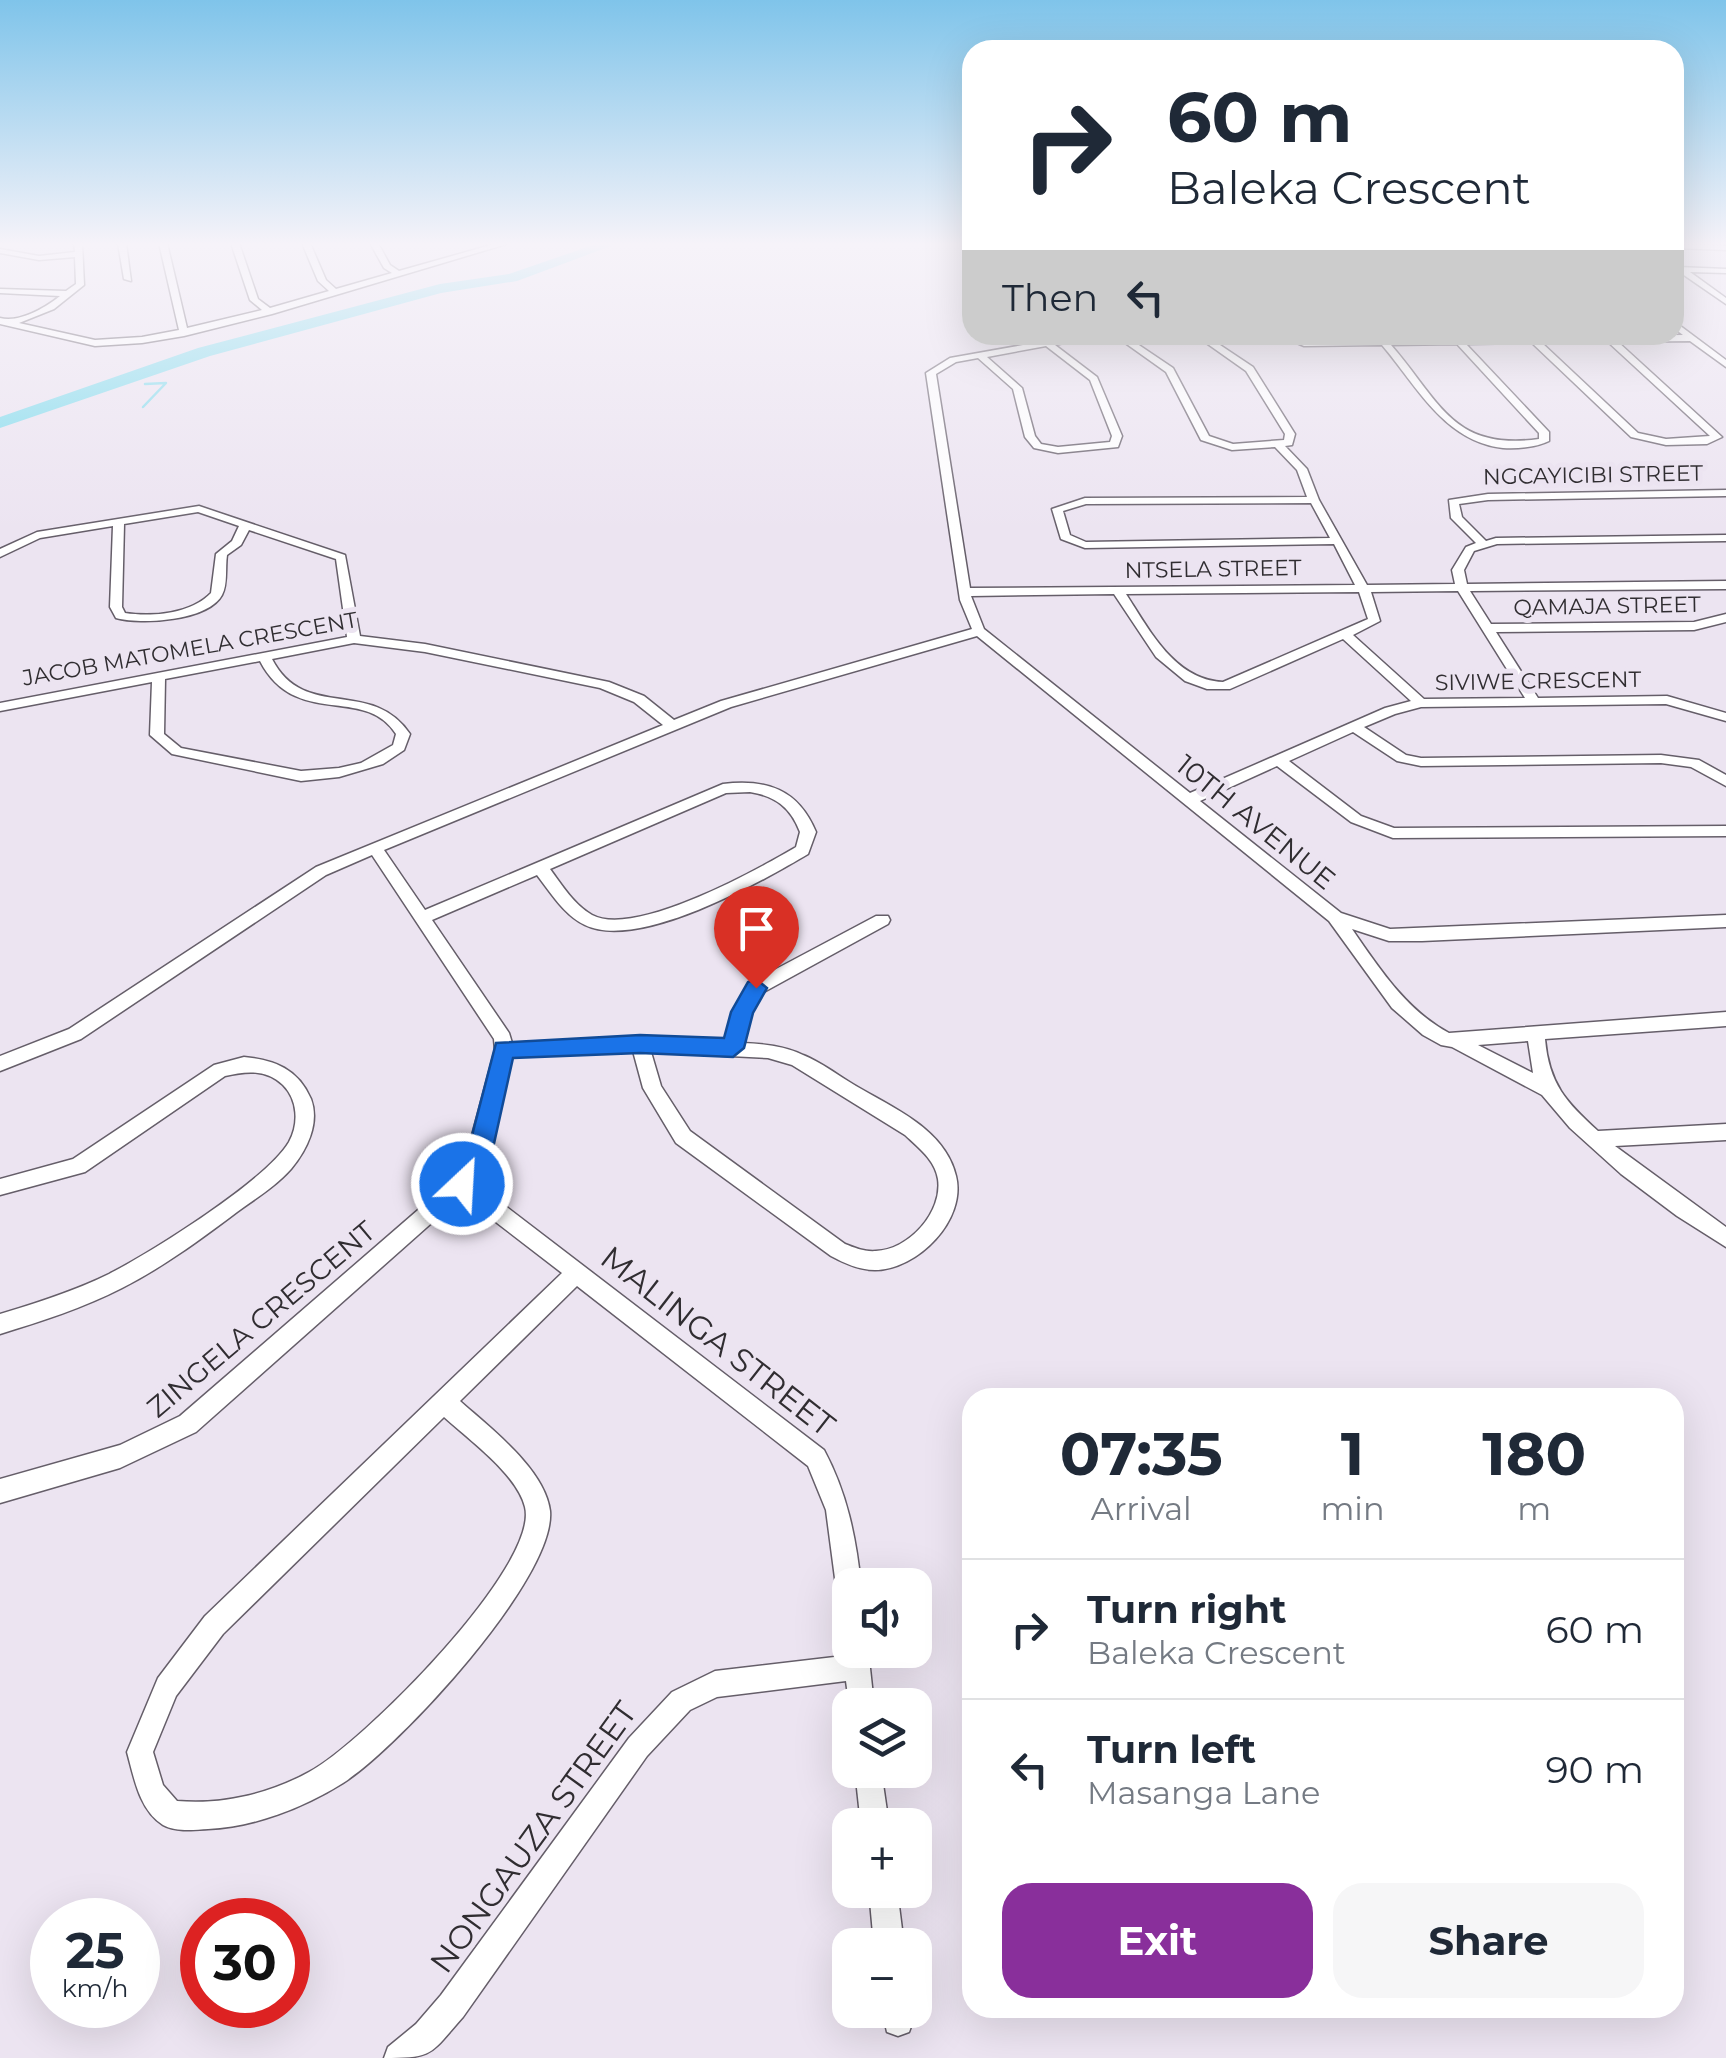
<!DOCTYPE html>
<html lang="en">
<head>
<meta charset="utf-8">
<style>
	body { margin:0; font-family:Montserrat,sans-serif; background:#f6f6f7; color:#1f2937; height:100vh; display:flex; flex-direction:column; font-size:38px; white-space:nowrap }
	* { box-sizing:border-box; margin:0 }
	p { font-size:32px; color:#747a83 }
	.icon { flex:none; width:55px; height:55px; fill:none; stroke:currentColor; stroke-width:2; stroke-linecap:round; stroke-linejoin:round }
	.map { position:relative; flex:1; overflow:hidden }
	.side { position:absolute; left:962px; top:1388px; width:722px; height:630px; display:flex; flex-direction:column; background:#fff; border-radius:30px; box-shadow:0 10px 40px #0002 }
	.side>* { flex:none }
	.hud { position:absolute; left:962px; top:40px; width:722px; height:305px; border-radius:30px; box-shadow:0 10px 40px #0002; background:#fff; color:#1f2937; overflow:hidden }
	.controls { position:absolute; left:832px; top:1568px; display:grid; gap:20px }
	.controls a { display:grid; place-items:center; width:100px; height:100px; border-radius:20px; background:#fff; box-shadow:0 10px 40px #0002; font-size:50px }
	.speed { position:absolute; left:30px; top:1898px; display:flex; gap:20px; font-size:50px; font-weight:700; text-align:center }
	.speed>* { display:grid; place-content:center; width:130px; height:130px; border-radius:50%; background:#fff; box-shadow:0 10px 40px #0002; line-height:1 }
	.speed small { font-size:25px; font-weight:400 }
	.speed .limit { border:15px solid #d22; background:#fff; color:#111 }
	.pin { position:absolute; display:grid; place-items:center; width:85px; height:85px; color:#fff; margin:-102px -42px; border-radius:50% 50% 50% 0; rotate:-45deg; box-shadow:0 0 10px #0007 }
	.pin .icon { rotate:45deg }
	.me { position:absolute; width:110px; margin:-55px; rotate:25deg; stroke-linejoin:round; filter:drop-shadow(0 0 8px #0008) }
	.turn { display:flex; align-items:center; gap:35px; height:210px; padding:0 40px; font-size:45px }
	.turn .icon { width:130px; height:130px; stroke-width:2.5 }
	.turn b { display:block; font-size:70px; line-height:85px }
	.then { display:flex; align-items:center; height:95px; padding:0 40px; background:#0003; gap:20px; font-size:38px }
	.eta { display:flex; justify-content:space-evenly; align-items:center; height:170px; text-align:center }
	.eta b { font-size:60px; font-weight:700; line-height:70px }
	.button { display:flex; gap:20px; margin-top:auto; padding:20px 40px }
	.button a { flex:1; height:115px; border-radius:30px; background:#892f9b; color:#fff; font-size:40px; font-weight:700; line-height:115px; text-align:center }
	.button a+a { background:#f6f6f7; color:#1f2937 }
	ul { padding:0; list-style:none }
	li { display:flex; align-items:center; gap:30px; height:140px; padding:0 40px; border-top:2px solid #e0e1e3 }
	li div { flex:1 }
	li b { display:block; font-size:38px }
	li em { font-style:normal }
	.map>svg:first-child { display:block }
</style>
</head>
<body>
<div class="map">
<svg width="1726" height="2058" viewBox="0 0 1726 2058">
	<rect width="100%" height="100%" fill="#ece4f1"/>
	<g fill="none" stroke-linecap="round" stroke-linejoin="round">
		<path stroke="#81dced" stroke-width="2.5" d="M 143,407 L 166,383 L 145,384"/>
		<path fill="#81dced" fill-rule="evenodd" d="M 599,243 L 619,243 L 517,281 L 441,293 L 210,356 L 0,428 L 0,417 L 198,348 L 440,284 L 509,274 Z"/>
		<g stroke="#655e69" stroke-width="3">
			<g id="street">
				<path d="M 74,243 L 82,243 L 84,285 L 54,309 L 19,323 L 95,340 L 142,337 L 179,330 L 159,243 L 167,243 L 187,328 L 262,310 L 250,300 L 231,243 L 239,243 L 258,299 L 270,308 L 329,291 L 318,281 L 302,243 L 310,243 L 326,280 L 336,289 L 392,273 L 384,268 L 370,243 L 378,243 L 390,265 L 399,271 L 498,243 L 510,243 L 272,314 L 184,336 L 142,343 L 95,346 L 0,324 L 0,318 C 19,323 45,308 60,296 L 0,293 L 0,289 L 66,291 L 76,284 L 75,257 L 39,260 L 0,253 L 0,249 L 39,256 L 75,252 Z"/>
				<path d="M 118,243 L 126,243 L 131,281 L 124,279 Z"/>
				<path d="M 1675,244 L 1726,246 L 1726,250 L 1675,248 Z"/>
				<path d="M 1678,267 L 1726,269 L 1726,273 L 1690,272 L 1726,298 L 1726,304 L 1678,271 Z"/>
				<path d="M 1675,322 L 1726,360 L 1726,367 L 1690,341 L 1618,342 L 1722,437 L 1707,444 L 1666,445 L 1631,437 L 1532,343 L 1466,344 L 1549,432 L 1549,441 C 1537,447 1518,449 1503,448 C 1444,441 1417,386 1382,345 L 1304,346 L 1278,335 L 1290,335 L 1305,340 L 1683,335 L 1675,329 ZM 1608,342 L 1710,436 L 1666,439 L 1638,433 L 1542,343 ZM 1457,344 L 1539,433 L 1539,439 C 1452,451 1440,401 1391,345 Z"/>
				<path d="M 1079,335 L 1098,335 L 1055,345 L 1097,377 L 1122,436 L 1118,447 L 1058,453 L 1034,448 L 1025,437 L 1013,389 L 978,358 L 956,362 L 936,374 L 970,588 L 1355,585 L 1334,544 L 1085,548 L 1061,539 L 1052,509 L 1085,498 L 1307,497 L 1297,470 L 1275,447 L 1232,450 L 1201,440 L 1166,372 L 1114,335 L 1124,335 L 1173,368 L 1209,436 L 1233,444 L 1284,440 L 1285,434 L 1246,371 L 1195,335 L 1205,335 L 1253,367 L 1295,434 L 1292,445 L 1285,446 L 1307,469 L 1319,500 L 1367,585 L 1455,584 L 1452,570 L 1466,547 L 1476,543 L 1451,518 L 1449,500 L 1488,494 L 1726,490 L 1726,496 L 1488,500 L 1459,504 L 1462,517 L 1486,541 L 1496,538 L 1726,535 L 1726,541 L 1497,544 L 1474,551 L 1464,570 L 1467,584 L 1726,581 L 1726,589 L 1470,591 L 1491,624 L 1694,622 L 1726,614 L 1726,622 L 1694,630 L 1496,632 L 1538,698 L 1667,696 L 1726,713 L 1726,721 L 1666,704 L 1421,707 L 1395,714 L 1364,727 L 1406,755 L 1421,758 L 1661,755 L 1699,760 L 1726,775 L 1726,786 L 1691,767 L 1661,763 L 1421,766 L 1397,761 L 1353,732 L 1289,761 L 1361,816 L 1394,828 L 1726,826 L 1726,836 L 1393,838 L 1351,822 L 1277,766 L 1200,801 L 1341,913 L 1390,929 L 1726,915 L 1726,927 L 1422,941 L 1389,941 L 1352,929 C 1379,968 1406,1010 1449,1033 L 1726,1012 L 1726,1026 L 1545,1039 C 1549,1084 1566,1102 1598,1131 L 1726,1124 L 1726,1140 L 1615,1146 L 1726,1227 L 1726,1247 L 1677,1216 L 1621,1174 L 1570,1128 L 1542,1095 L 1452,1047 L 1441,1045 L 1423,1035 L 1392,1008 L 1329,921 L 977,636 L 731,707 L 384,850 L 425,910 L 723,784 C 767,779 798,789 816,832 L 808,854 C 761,882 638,951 585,925 C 564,915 551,893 537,875 L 432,920 L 509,1033 L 512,1043 L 640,1037 L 726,1042 L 733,1012 L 750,983 L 876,916 L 888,916 L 890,920 L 888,924 L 762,993 L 751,1013 L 743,1043 C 764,1044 784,1046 803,1055 C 821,1062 839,1076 856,1086 C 893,1108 945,1129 956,1176 C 967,1220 917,1270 875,1270 C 859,1270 844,1263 831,1256 L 676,1143 L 643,1088 L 633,1051 L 511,1057 L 483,1168 L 474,1182 L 824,1450 C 847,1493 856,1537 861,1585 L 850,1585 L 850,1613 L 841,1610 L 838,1601 L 826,1510 L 808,1466 L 577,1286 L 460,1401 C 489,1427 545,1469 550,1511 C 556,1578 398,1748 343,1783 C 303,1808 254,1827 208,1829 C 194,1830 175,1832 163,1825 C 139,1810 134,1777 127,1752 L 158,1678 L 205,1616 L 562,1273 L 462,1196 L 196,1432 L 120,1468 L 0,1503 L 0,1479 L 120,1445 L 180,1416 L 455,1178 L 464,1165 L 495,1050 L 494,1039 L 372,855 L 326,875 L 81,1039 L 0,1071 L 0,1056 L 69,1029 L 316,867 L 663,725 L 634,702 L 600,688 L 425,652 L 354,643 L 272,659 C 304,722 372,677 410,734 L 404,750 L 383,764 L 339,777 L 301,781 L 172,754 L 150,735 L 152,682 L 0,711 L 0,703 L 347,637 L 336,559 L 249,530 L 241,545 L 227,555 C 225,568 228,584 222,595 C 208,621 141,625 116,618 L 110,607 L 113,526 L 40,538 L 0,557 L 0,549 L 37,532 L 199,506 L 345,555 L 360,636 L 425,644 L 609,682 L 644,696 L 674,720 L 721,701 L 972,629 L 960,600 L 926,373 L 950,358 ZM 1046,346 L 1090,380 L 1112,436 L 1110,442 L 1058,447 L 1041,444 L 1035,436 L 1022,388 L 987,357 ZM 1311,503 L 1330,538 L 1086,542 L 1070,535 L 1063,511 L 1086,504 ZM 198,512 L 239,526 L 232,541 L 216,554 L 211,593 C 191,614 152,617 125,613 L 122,607 L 124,524 ZM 1458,591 L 1525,698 L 1424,699 L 1353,635 L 1380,621 L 1371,592 ZM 1359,592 L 1368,619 L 1223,682 C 1175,680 1150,631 1126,594 ZM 1114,594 L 1156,657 L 1185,681 L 1207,689 L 1230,689 L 1343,639 L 1411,701 L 1385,708 L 1190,793 L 984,629 L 971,596 ZM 260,661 C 296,730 364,684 396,734 L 393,745 L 361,763 L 339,768 L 301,771 L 181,748 L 164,734 L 165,679 ZM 750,792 C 776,796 791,808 800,832 L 796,847 C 757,870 635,938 592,915 C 574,905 562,885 550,869 L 726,793 ZM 1528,1041 L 1533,1073 L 1478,1045 ZM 651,1052 L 768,1058 L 792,1065 L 905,1135 C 919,1148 935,1160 938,1179 C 943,1212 909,1250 876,1251 C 865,1252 855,1248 845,1244 L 690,1131 L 661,1086 ZM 444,1417 C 468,1439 517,1474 525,1507 C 540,1566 361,1745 309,1772 C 269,1794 222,1805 177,1801 L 163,1785 L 153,1752 L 176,1696 L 223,1634 Z"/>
				<path d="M 244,1057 C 275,1060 298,1069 311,1099 C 320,1123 307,1150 291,1169 C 276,1186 255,1199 237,1212 C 200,1240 163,1267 122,1288 C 83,1308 42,1321 0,1334 L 0,1314 C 37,1303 74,1291 109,1274 C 151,1252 266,1181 289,1142 C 299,1124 298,1100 283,1085 C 266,1069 246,1071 225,1076 L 85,1172 L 0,1195 L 0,1179 L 73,1159 L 214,1065 Z"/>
				<path d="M 850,1639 L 850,1650 L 868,1650 L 874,1705 L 850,1705 L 850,1710 L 846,1681 L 717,1697 L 690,1710 L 647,1756 L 463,2017 C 430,2054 435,2058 384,2058 L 388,2047 L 416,2024 L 441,1995 L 629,1738 L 672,1692 L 715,1671 L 843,1656 L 846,1641 Z"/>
				<path d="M 855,1770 L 881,1770 L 889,1825 L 861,1825 Z"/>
				<path d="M 869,1890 L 897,1890 L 904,1945 L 874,1945 Z"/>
				<path d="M 882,2010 L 912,2010 L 913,2021 L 909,2032 L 898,2036 L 887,2032 Z"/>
			</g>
		</g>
		<use href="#street" fill="#fff" fill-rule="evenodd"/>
	</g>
	<linearGradient id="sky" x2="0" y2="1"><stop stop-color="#7fc4ea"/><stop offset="0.46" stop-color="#f6f3f9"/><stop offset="1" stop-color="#f6f3f9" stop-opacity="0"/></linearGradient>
	<rect width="1726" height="531" fill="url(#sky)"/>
	<path fill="#1a73e8" stroke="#114b97" stroke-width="2.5" d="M 756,979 L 767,988 L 753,1013 L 744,1048 L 733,1057 L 640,1053 L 513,1058 L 493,1148 L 471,1191 L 462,1195 L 453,1191 L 449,1184 L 469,1147 L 496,1043 L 640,1035 L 724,1038 L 731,1012 L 748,982 Z"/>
	<g text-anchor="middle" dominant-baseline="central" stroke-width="10" stroke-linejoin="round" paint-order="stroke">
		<g font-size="22" fill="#302d31" stroke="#ece4f1">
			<text transform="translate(1593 475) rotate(-1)">NGCAYICIBI STREET</text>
			<text transform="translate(1213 569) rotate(-1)">NTSELA STREET</text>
			<text transform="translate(1607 606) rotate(-1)">QAMAJA STREET</text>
			<text transform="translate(190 649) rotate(-10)">JACOB MATOMELA CRESCENT</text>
			<text transform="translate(1538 681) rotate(-1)">SIVIWE CRESCENT</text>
		</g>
		<g font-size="28" fill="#302d31" stroke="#ece4f1">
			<text transform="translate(1256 822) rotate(39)">10TH AVENUE</text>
			<text transform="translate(261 1319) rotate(-40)">ZINGELA CRESCENT</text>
		</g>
		<g font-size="32" fill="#302d31" stroke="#ece4f1">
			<text transform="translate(718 1341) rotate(38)">MALINGA STREET</text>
			<text transform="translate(533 1837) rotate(-54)">NONGAUZA STREET</text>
		</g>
	</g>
</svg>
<div class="controls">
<a><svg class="icon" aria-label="sound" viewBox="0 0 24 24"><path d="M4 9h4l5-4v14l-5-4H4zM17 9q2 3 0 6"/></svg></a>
<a><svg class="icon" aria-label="layers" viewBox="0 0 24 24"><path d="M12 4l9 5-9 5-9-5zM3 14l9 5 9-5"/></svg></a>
<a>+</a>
<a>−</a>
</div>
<div class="speed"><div>25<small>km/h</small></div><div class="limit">30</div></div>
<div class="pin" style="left:756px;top:988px;background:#d93025"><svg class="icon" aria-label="arrive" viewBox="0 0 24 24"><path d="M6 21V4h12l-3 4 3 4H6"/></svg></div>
<svg class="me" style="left:462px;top:1184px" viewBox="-20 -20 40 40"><circle r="17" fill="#1a73e8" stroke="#fff" stroke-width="3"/><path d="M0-11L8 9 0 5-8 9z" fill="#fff"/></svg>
<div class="hud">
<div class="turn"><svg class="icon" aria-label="right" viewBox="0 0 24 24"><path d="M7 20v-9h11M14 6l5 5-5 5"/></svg><div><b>60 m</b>Baleka Crescent</div></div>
<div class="then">Then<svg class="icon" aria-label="left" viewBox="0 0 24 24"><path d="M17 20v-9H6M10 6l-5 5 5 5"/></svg></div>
</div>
<section class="side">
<div class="eta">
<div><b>07:35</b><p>Arrival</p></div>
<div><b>1</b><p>min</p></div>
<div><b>180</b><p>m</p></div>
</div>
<ul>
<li><svg class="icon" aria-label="right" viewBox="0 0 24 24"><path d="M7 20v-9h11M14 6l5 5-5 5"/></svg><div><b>Turn right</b><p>Baleka Crescent</p></div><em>60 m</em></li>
<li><svg class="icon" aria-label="left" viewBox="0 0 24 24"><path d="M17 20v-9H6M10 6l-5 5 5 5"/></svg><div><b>Turn left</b><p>Masanga Lane</p></div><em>90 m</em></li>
</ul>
<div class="button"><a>Exit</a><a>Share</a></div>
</section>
</div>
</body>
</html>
